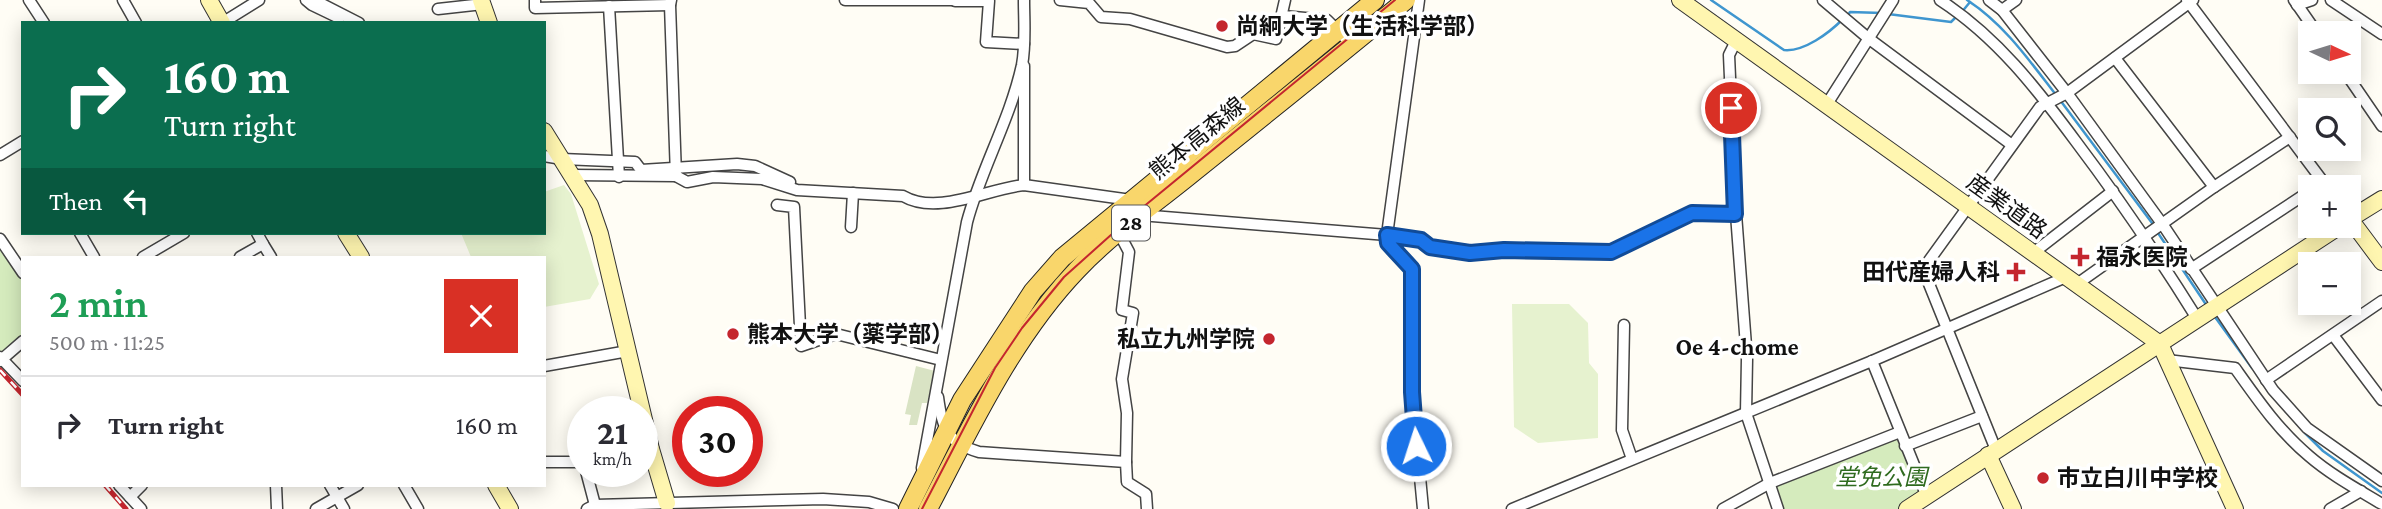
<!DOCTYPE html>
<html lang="en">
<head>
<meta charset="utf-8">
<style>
	body { margin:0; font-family:"Crimson Pro","Noto Sans JP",serif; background:#f7f7f7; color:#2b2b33; height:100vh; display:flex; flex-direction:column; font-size:26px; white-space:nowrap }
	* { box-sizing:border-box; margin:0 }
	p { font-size:23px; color:#7c7c81 }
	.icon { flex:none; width:38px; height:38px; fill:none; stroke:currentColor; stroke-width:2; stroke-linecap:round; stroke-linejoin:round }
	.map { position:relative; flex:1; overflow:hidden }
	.panel { position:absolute; left:21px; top:256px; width:525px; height:231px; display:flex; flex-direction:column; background:#fff; border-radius:0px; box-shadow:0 4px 18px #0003 }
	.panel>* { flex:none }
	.hud { position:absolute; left:21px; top:21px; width:525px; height:214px; border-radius:0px; box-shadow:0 4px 18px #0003; background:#0b6e4f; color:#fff; overflow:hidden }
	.needle { width:46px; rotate:94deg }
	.tools { position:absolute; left:2298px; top:21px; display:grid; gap:14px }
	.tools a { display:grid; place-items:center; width:63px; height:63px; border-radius:0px; background:#fff; box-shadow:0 4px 18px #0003; font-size:35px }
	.speed { position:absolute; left:567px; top:396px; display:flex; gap:14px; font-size:35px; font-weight:700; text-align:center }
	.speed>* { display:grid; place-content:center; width:91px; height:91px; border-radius:50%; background:#fff; box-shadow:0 4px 18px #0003; line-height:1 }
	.speed small { font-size:18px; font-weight:400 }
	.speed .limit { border:10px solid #d22; background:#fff; color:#111 }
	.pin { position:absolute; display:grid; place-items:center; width:60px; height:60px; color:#fff; margin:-30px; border:4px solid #fff; border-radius:50%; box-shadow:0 2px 7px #0007 }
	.me { position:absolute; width:77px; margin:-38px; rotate:356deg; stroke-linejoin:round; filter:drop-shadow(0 0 5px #0008) }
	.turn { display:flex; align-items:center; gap:24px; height:147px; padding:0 28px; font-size:32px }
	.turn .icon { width:91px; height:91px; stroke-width:2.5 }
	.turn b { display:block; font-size:49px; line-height:60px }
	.then { display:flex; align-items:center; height:66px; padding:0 28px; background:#0003; gap:14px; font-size:26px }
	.round { display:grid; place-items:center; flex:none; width:74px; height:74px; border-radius:0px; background:#f7f7f7 }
	.head { display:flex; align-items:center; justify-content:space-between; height:119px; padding:0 28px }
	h1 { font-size:42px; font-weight:600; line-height:52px; color:#1e9e55 }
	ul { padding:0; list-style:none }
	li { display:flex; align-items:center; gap:21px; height:98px; padding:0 28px; border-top:2px solid #e1e1e2 }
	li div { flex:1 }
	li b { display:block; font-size:26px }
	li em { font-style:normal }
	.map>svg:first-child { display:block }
</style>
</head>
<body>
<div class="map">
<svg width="2382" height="509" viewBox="0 0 2382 509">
	<rect width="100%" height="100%" fill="#fffdf5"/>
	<g fill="#d5ebbd">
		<path d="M 0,244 L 23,278 L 23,334 L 2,353 L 0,350 Z"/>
		<path d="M 1898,436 L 1922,495 L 1901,509 L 1782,509 L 1775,485 Z"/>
	</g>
	<path fill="#d9e3c4" d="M 916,366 L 935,371 L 927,403 L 922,403 L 917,425 L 909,425 L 911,415 L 905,414 Z"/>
	<g fill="#e6f2cf">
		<path d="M 564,185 L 571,194 L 599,284 L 590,299 L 544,307 L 544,257 L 471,257 L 461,233 L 544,233 L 544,192 Z"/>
		<path d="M 1512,304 L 1569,304 L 1588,323 L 1589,363 L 1598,374 L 1598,438 L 1538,443 L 1514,427 Z"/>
	</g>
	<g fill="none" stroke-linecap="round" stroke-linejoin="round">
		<g stroke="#3f96cf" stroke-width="2.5">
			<path d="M 1711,0 L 1784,50 C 1804,52 1829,33 1843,19"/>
			<path d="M 1967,0 C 2004,24 2029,60 2056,95"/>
			<path d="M 1961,13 L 1970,2"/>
			<path d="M 1888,14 L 1951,22 L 1956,17"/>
			<path d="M 1848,15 L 1850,12 L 1882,13"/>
			<path d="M 2060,100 L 2155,227"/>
			<path d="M 2158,233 L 2207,306"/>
			<path d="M 2215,317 L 2252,368"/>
			<path d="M 2305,433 L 2323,451 L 2382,493"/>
		</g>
		<g stroke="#444" stroke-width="13">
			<g id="street">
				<path d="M 29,0 L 44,23"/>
				<path d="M 123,0 L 136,23"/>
				<path d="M 306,0 L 312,5 L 339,18 L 338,23"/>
				<path d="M 314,0 L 359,23"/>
				<path d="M 535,0 L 535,8 L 670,5"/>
				<path d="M 671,0 L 670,5 L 676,176 L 687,182 L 713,177 L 762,179 L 797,190 L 903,196 C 937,216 987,189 1024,185 L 1131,200"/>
				<path d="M 845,0 L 955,0"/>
				<path d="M 1060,0 L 1089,3 L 1101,17 L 1130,19 L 1227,47 L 1235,46 L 1253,34 L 1276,39 L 1285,0"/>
				<path d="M 1419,0 L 1387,235 L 1388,243 L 1412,269 L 1412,392 L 1423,509"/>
				<path d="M 1823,0 L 1868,38 L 2012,145"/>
				<path d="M 1940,0 C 1997,37 2037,89 2077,143 C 2120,200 2160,259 2198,320"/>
				<path d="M 1989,0 L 2002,10 L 2067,93 L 2163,225 L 2273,390 L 2307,428 L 2382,481"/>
				<path d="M 2187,0 L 2327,187"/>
				<path d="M 2294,0 L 2317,33"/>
				<path d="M 2331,0 L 2382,34"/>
				<path d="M 955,1 L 989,1 L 986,42 L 1024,44"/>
				<path d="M 2297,5 L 2312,0"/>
				<path d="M 609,6 L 619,177"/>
				<path d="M 438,9 L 483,4"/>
				<path d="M 2002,10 L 2016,0"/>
				<path d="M 1283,16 L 1327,20 L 1352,45"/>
				<path d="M 222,23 L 259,0"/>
				<path d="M 1736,41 L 1729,55 L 1736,214 L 1747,359 L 1746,413 L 1778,509"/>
				<path d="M 2115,58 L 2214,187"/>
				<path d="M 2345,72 L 2382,126"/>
				<path d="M 1827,104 L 1893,0"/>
				<path d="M 0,155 L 23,141"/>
				<path d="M 544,156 L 562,159 L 635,162 L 641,170 L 737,164 L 755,166 L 790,182"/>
				<path d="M 572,175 L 676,176"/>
				<path d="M 1024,185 L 1024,66"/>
				<path d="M 777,205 L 794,207 L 801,346 L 836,334 L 941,360"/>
				<path d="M 1140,215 L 1387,235 L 1421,240 L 1430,247 L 1470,253 L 1504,250 L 1611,252 L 1692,213 L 1736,214"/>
				<path d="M 851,227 L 853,193"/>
				<path d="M 80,233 L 94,257"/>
				<path d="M 1119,233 L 1129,252 L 1122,310 L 1133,313 L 1122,379 L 1127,413 L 1126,462"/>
				<path d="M 0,239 L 23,273"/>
				<path d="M 263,244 L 271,257"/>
				<path d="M 2033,253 L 2113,191"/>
				<path d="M 143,257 L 184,233"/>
				<path d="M 240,257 L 263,244 L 257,233"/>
				<path d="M 2191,269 L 2310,191"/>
				<path d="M 2077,284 L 2214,187 L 2290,137"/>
				<path d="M 1624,325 L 1622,430 L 1632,459"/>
				<path d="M 2333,335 L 2382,400"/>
				<path d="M 0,357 L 23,381"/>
				<path d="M 2167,360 L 2235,368 C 2257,399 2279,431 2309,456 C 2331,475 2357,489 2382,504"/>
				<path d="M 0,361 L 23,341"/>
				<path d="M 1872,361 L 1927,497"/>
				<path d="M 544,366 L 628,351"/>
				<path d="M 2266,380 L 2382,301"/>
				<path d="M 938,397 C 942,429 948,443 979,452 L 1126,462 L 1127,482 L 1146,494 L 1147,509"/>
				<path d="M 1905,446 L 1982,416"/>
				<path d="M 1996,450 L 1923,269 L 2040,107 L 2067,93 L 2193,0"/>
				<path d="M 544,462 L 583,462"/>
				<path d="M 922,468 L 967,222 C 981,169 1010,120 1022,65 C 1026,44 1024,21 1024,0"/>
				<path d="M 586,471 L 595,505"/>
				<path d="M 119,485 L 141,509"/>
				<path d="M 276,485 L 277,509"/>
				<path d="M 330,485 L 344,509"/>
				<path d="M 404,485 L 418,509"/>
				<path d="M 130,497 L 142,485"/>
				<path d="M 316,509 L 358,485"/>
				<path d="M 587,509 L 595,505 L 823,499 L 869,502 L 893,509"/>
				<path d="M 1512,509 L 1872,361 L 2066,277"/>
				<path d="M 1723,509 L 1770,483 L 1900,432"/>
				<path d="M 2330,509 L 2361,491"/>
			</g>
		</g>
		<g stroke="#333" stroke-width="18">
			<g id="secondary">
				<path d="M 209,0 L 222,23"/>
				<path d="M 481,0 L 489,23"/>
				<path d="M 1680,0 L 2160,344 L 2235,509"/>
				<path d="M 544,131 L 590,205 L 600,234 L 651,449 L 667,503"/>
				<path d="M 2350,219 L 2382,262"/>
				<path d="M 2348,220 L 2382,199"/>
				<path d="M 346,233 L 361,257"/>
				<path d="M 1988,455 L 2013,509"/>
				<path d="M 496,485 L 510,509"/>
				<path d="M 1907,509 L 2340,226"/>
			</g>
		</g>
		<g stroke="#222" stroke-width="20">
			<g id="primary">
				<path d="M 908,509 L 962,400 L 1033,291 L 1062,258 L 1375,0"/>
				<path d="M 928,509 C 971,427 1012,338 1077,270 C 1112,233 1156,203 1195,171 C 1266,114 1336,58 1406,0"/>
			</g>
		</g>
		<use href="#street" stroke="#fff" stroke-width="10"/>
		<use href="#secondary" stroke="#fff6b0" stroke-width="16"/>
		<use href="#primary" stroke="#f9d66b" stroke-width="18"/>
		<path stroke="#c4262e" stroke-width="2" d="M 922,509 L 995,368 L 1022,328 L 1064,277 L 1131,217 L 1395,0"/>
		<g stroke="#c4262e" stroke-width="5">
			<g id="rail">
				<path d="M 0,370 L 23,395"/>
				<path d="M 105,485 L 126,509"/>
			</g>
		</g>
		<use href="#rail" stroke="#fff" stroke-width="2.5" stroke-dasharray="8" stroke-linecap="butt"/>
	</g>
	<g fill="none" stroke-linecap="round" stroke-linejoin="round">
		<g stroke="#114b97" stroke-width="18">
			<path id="route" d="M 1416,446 L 1412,392 L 1412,269 L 1388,243 L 1387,235 L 1421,240 L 1430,247 L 1470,253 L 1504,250 L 1611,252 L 1692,213 L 1735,214 L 1731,108"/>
		</g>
		<use href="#route" stroke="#1a73e8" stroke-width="12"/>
	</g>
	<g fill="#c4262e" stroke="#fff" stroke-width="2.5">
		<circle cx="1222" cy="26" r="7"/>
		<path d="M2076.5 246.5h7v7h7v7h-7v7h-7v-7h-7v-7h7z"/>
		<path d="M2012.5 261.5h7v7h7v7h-7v7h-7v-7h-7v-7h7z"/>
		<circle cx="733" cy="334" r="7"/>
		<circle cx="1269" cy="339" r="7"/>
		<circle cx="2043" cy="478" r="7"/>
	</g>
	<g text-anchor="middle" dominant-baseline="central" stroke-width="7" stroke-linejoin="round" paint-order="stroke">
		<rect fill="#fff" stroke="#585858" stroke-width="2" x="1112" y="205.5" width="38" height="35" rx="5"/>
		<g font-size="21" font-weight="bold" fill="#111">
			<text x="1131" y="223">28</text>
		</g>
		<g font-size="23" font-weight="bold" fill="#111" stroke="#fff" text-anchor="start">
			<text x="1236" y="26">尚絅大学（生活科学部）</text>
			<text x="2096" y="257">福永医院</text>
			<text x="2000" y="272" text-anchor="end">田代産婦人科</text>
			<text x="747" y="334">熊本大学（薬学部）</text>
			<text x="1255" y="339" text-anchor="end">私立九州学院</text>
			<text x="2057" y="478">市立白川中学校</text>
		</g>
		<g font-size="23" fill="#111" stroke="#fff">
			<text transform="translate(1197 138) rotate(-39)">熊本高森線</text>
			<text transform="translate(2007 206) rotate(36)">産業道路</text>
		</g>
		<g font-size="23" font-style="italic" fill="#2f6b1f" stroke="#fff">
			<text x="1881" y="477">堂免公園</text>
		</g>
		<g font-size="24" font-weight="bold" fill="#111" stroke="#fff">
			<text x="1737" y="346">Oe 4-chome</text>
		</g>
	</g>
</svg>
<div class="tools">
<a><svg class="needle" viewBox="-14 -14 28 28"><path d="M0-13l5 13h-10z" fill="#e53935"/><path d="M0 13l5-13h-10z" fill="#7c7c81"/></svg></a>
<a><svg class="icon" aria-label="search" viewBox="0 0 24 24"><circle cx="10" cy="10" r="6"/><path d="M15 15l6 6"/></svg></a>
<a>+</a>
<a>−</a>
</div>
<div class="speed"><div>21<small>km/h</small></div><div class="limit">30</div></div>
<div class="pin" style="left:1731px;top:108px;background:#d93025"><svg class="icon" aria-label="arrive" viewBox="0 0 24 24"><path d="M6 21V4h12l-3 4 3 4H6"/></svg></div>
<svg class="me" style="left:1416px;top:446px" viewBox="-20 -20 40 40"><circle r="17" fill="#1a73e8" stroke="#fff" stroke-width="3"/><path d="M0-11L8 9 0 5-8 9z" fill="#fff"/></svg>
<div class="hud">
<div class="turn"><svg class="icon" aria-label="right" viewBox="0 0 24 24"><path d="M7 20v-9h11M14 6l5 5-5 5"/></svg><div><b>160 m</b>Turn right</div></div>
<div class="then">Then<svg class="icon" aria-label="left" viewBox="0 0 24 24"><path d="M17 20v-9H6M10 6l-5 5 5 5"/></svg></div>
</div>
<section class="panel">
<div class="head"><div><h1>2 min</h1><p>500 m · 11:25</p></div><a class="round" style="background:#d93025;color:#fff"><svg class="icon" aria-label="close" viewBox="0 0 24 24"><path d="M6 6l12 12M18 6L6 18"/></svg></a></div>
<ul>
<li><svg class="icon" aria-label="right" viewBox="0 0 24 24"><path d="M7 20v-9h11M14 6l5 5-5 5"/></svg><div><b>Turn right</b></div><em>160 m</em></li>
</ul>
</section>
</div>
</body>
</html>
